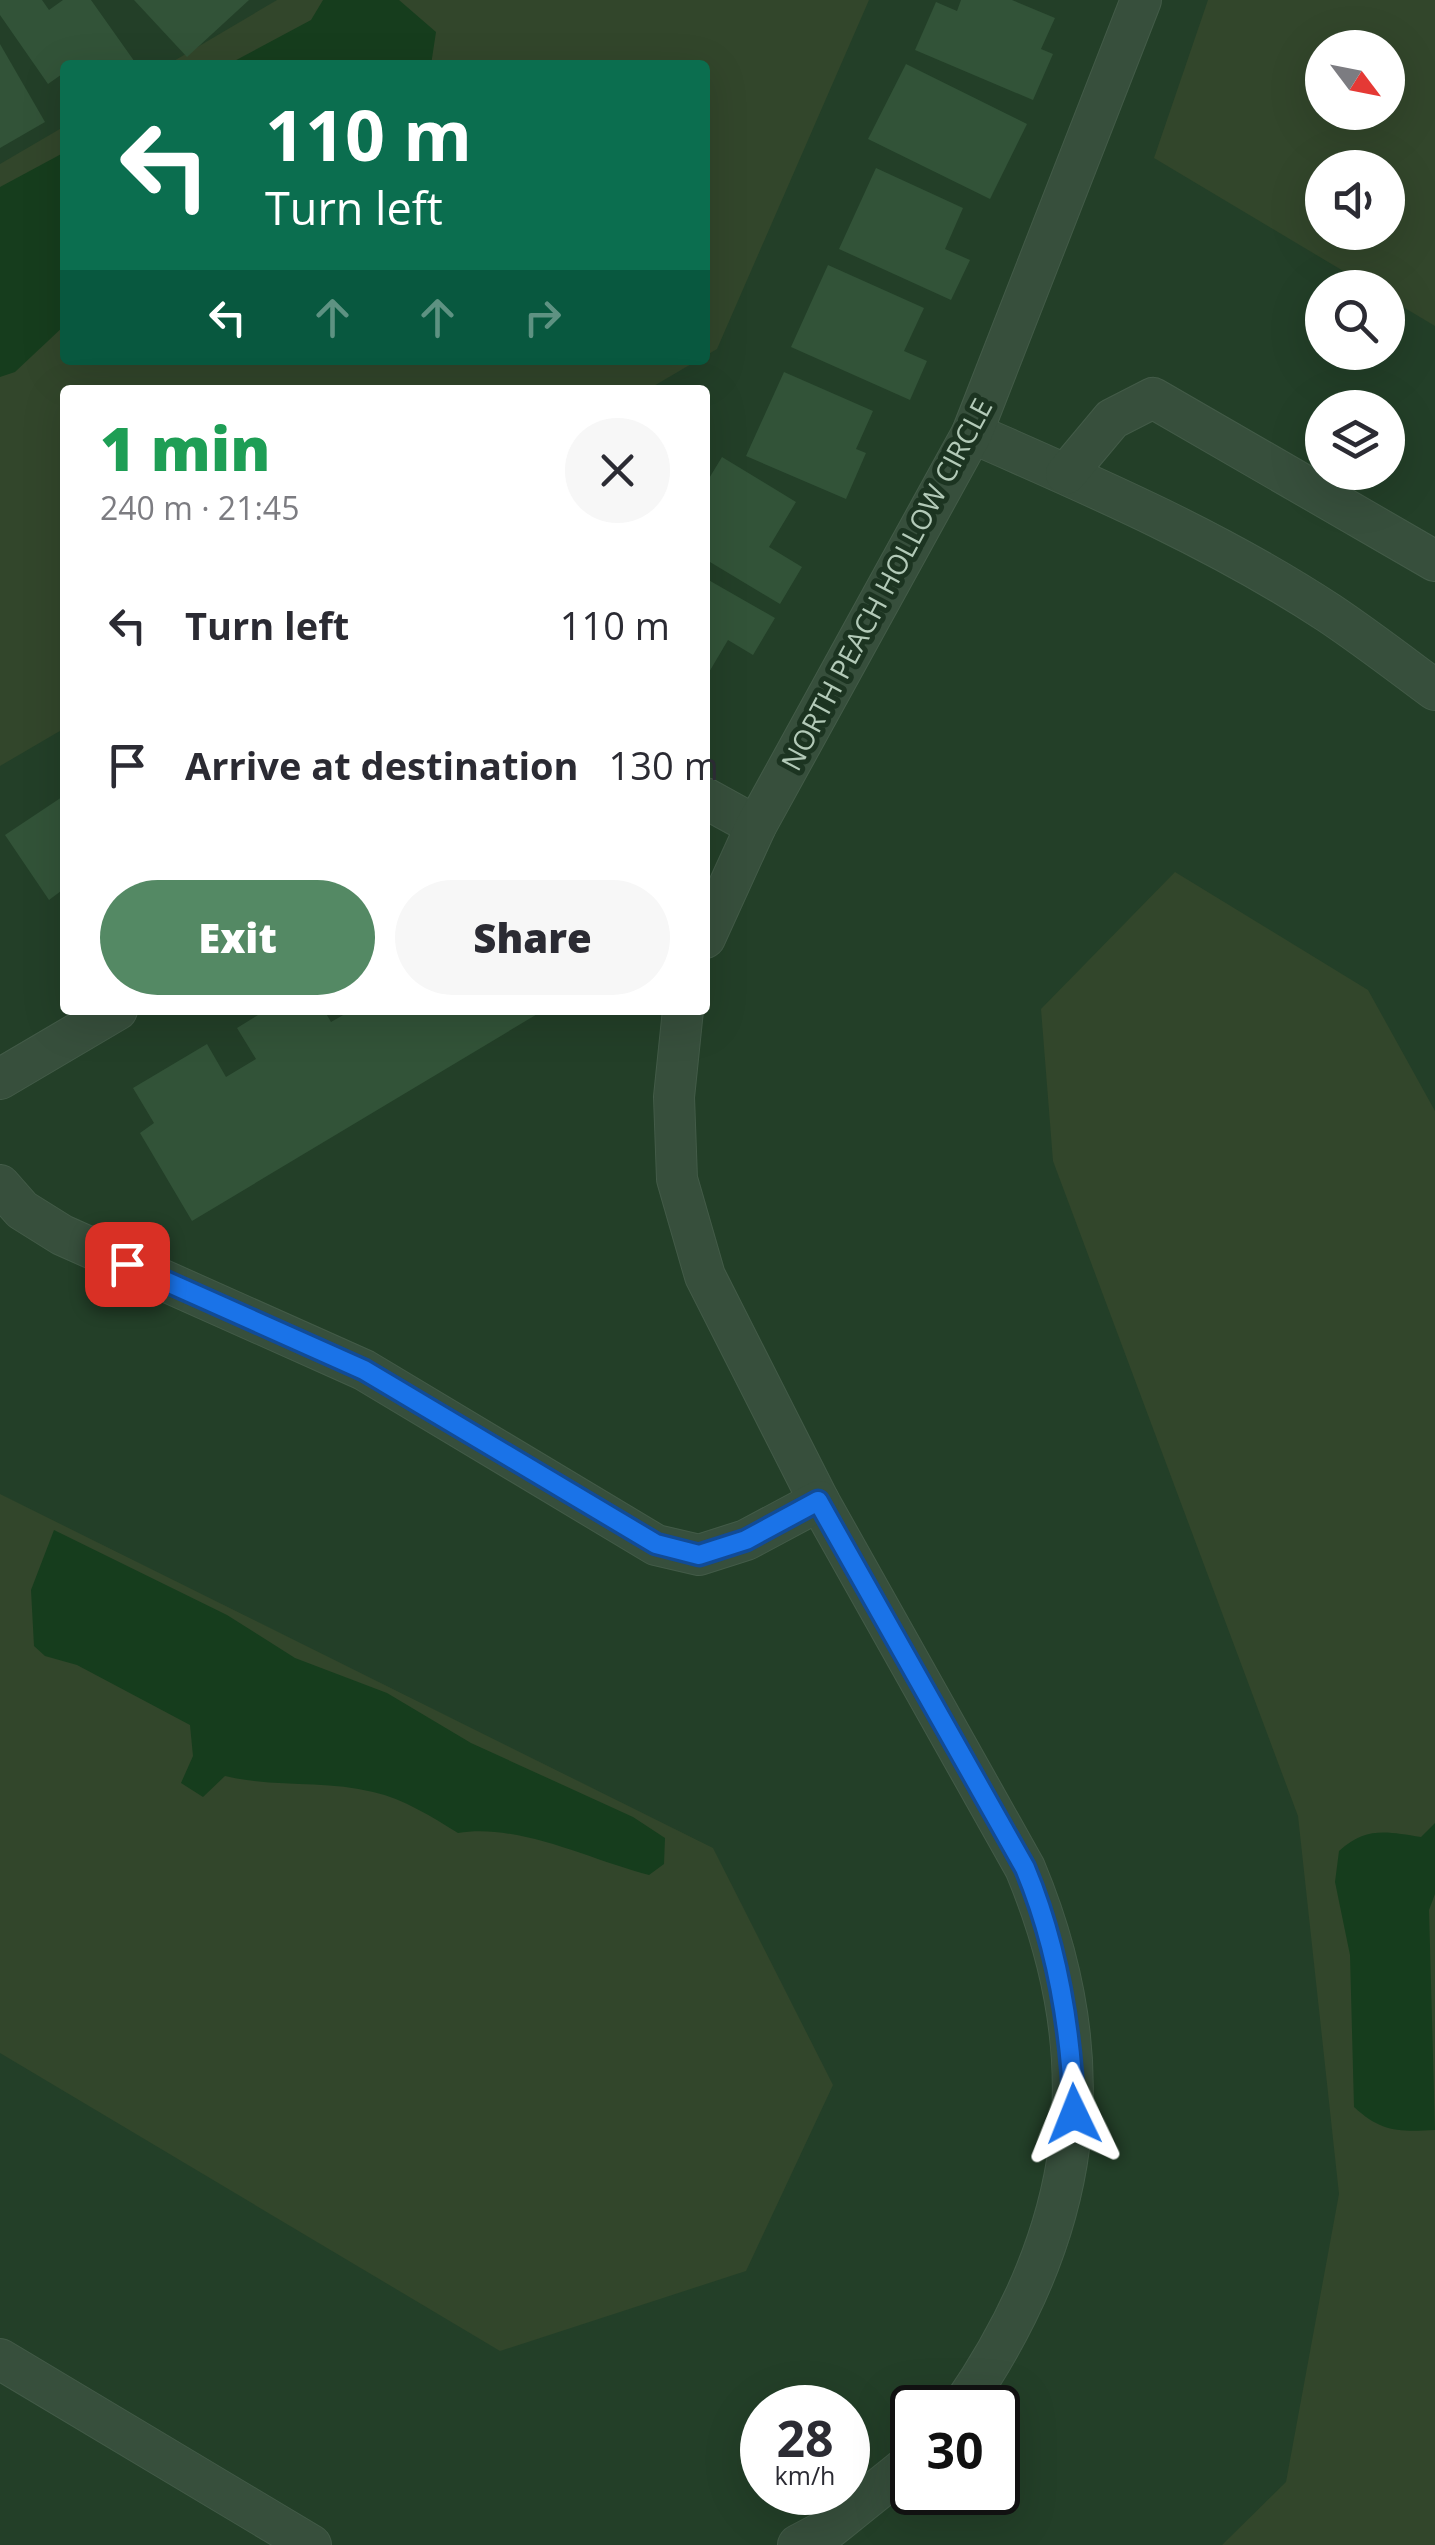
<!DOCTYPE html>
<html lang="en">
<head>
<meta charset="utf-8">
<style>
	body { margin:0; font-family:"Open Sans",sans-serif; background:#f7f7f7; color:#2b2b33; height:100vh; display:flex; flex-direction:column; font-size:38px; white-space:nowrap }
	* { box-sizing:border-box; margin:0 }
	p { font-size:32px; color:#7c7c81 }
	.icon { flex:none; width:55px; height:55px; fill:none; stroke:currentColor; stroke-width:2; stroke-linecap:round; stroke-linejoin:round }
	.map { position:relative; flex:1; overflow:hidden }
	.side { position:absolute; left:60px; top:385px; width:650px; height:630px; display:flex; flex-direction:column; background:#fff; border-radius:10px; box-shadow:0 10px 40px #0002 }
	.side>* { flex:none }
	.guide { position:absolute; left:60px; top:60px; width:650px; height:305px; border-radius:10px; box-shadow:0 10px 40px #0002; background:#0b6e4f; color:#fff; overflow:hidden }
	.needle { width:65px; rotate:122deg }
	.fabs { position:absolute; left:1305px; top:30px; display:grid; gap:20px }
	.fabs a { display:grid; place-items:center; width:100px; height:100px; border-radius:50%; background:#fff; box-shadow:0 10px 40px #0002; font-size:50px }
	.speed { position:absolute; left:740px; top:2385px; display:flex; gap:20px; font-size:50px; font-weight:700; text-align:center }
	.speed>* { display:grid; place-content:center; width:130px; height:130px; border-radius:50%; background:#fff; box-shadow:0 10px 40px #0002; line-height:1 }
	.speed small { font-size:25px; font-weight:400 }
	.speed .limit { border:5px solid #111; border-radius:15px; background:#fff; color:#111 }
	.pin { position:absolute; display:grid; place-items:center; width:85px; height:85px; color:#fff; margin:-42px; border-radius:20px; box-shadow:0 5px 15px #0006 }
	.me { position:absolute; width:110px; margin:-55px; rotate:358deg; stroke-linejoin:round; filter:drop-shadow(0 0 8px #0008) }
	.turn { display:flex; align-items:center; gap:35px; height:210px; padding:0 40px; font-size:45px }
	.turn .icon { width:130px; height:130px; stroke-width:2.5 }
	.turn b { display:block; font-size:70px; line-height:85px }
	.lanes { display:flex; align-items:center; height:95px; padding:0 40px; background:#0003; justify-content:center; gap:50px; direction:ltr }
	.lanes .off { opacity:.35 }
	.round { display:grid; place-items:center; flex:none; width:105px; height:105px; border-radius:52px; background:#f7f7f7 }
	.head { display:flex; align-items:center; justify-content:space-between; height:170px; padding:0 40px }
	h1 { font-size:60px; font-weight:800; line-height:75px; color:#1e9e55 }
	.action { display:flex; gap:20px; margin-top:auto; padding:20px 40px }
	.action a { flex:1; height:115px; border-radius:60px; background:#548964; color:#fff; font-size:40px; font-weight:800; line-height:115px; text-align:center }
	.action a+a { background:#f7f7f7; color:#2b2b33 }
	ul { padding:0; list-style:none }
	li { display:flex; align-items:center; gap:30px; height:140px; padding:0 40px }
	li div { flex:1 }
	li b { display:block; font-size:38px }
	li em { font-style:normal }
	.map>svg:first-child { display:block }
</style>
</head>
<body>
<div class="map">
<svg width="1435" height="2545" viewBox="0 0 1435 2545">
	<rect width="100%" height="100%" fill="#233f28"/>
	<g fill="#32462b" fill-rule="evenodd">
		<path d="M 277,0 L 869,0 L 717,349 L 705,356 L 705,65 L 167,65 Z"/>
		<path d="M 1208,0 L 1435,0 L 1435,326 L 1388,298 L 1388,288 L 1370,287 L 1154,158 ZM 1322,48 L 1388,48 L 1388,112 L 1322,112 ZM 1322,168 L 1388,168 L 1388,232 L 1322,232 Z"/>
		<path d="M 65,126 L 65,360 L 698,360 L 647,390 L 65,390 L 65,728 L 0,766 L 0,164 Z"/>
		<path d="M 1175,872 L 1368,990 L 1435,1111 L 1435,2545 L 1222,2545 L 1286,2482 L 1339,2194 L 1298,1816 L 1053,1161 L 1041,1009 Z"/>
		<path d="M 0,1494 L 713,1848 L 833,2085 L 746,2271 L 500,2351 L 0,2053 Z"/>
	</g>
	<g fill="#163d1d">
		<path d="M 323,0 L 399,0 L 436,32 L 431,65 L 227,65 L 311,20 Z"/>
		<path d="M 65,152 L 65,325 L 15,372 L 0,377 L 0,187 Z"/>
		<path d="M 54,1530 L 227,1615 L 295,1658 L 387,1693 L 471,1743 L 633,1817 L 665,1838 L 664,1864 L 649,1875 C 590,1860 520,1823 458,1833 C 432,1817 404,1799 373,1792 C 325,1780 274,1788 225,1776 L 203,1797 L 181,1783 L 193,1756 L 190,1725 L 77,1665 L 45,1656 L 34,1646 L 31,1590 Z"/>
		<path d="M 1435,1823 L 1435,1894 L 1429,1910 L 1435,2130 C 1399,2132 1381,2132 1354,2107 L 1350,1955 L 1335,1882 L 1339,1851 C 1367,1826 1387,1832 1421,1837 Z"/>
	</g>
	<g fill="#325338">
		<path d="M 0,0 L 42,0 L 49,10 L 63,0 L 91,0 L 137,65 L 65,65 L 65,72 L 48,84 L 0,15 Z"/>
		<path d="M 134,0 L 249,0 L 187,57 Z"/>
		<path d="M 961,0 L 1012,0 L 1055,18 L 1041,49 L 1053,54 L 1033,100 L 915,50 L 936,2 L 957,11 Z"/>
		<path d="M 0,44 L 45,122 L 0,148 Z"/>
		<path d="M 906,64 L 1027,124 L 990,199 L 868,139 Z"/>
		<path d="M 876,168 L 963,208 L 945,249 L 970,260 L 951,300 L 839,249 Z"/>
		<path d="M 828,265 L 924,308 L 904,351 L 927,361 L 910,400 L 791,347 Z"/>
		<path d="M 784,372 L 873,411 L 856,449 L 866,453 L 846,499 L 746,456 Z"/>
		<path d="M 722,457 L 796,502 L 769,547 L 802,567 L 780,604 L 705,559 L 705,485 Z"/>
		<path d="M 705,578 L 775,618 L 753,655 L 728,640 L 705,679 Z"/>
		<path d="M 65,795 L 65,897 L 61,891 L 49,900 L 5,835 Z"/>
		<path d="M 266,1010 L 324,1010 L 331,1022 L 352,1010 L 544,1010 L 192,1221 L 140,1133 L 154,1123 L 133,1088 L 207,1044 L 226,1077 L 256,1059 L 237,1028 Z"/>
	</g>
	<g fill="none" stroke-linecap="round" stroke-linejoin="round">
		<g stroke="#435b48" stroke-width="42">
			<g id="minor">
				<path d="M 972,433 C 1093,486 1218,540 1329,613 C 1365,637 1400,664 1435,690"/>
				<path d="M 1066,474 L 1112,419 L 1153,398 L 1435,561"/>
				<path d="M 705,798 L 756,826"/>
				<path d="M 705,938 L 756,826 L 972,433 L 1141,0"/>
				<path d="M 683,1010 L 674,1097 L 677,1179 L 705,1276 L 819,1501 L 1025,1868 C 1108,2066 1081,2234 961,2408"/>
				<path d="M 0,1079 L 117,1010"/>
				<path d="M 0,1185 L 22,1210 L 62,1235 L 364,1370 L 656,1545 L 699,1555 L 746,1540 L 819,1501"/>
				<path d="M 0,2359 L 311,2545"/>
				<path d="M 798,2545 L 830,2528 L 912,2462"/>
			</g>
		</g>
		<use href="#minor" stroke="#374f3c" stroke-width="40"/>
	</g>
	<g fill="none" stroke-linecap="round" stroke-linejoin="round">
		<g stroke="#114b97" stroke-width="25">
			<path id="route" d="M 127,1264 L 364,1370 L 656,1544 L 699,1555 L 746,1540 L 818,1501 L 1025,1868 C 1058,1947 1071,2029 1074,2114"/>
		</g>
		<use href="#route" stroke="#1a73e8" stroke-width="18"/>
	</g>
	<g text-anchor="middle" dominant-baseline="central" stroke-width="10" stroke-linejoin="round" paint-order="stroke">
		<g font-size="28" fill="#b3cab8" stroke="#1c3421">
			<text transform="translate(886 584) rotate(-62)">NORTH PEACH HOLLOW CIRCLE</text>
		</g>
	</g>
</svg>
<div class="fabs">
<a><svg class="needle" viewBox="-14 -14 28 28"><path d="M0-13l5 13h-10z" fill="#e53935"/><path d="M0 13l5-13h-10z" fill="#7c7c81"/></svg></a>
<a><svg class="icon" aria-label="sound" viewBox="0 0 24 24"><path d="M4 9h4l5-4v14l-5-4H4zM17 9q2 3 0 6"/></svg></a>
<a><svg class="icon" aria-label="search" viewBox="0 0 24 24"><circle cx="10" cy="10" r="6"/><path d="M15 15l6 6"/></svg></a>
<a><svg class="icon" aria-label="layers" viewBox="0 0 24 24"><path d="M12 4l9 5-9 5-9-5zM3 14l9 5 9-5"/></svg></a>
</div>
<div class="speed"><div>28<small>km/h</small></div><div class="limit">30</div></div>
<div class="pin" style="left:127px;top:1264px;background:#d93025"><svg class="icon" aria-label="arrive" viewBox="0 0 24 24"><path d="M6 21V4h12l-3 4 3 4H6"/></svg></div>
<svg class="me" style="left:1074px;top:2114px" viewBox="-20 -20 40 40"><path d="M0-17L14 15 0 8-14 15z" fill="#1a73e8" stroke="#fff" stroke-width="4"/></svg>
<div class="guide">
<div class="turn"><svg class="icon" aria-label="left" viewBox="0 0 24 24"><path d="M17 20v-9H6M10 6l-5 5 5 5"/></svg><div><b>110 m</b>Turn left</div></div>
<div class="lanes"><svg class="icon" aria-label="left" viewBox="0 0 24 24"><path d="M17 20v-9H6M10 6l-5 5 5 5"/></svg><svg class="icon off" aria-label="ahead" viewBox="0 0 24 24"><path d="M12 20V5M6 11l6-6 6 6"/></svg><svg class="icon off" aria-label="ahead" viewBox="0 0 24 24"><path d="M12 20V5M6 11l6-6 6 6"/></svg><svg class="icon off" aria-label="right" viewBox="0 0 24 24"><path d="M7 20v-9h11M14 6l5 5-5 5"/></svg></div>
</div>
<section class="side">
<div class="head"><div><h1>1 min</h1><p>240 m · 21:45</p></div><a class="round"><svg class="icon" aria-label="close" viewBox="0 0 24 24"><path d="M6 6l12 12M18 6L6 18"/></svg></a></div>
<ul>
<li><svg class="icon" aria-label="left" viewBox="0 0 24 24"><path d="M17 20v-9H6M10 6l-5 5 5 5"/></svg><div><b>Turn left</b></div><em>110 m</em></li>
<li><svg class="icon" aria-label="arrive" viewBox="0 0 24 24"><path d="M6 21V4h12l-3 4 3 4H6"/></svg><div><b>Arrive at destination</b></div><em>130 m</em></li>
</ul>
<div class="action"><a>Exit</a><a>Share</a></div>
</section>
</div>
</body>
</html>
